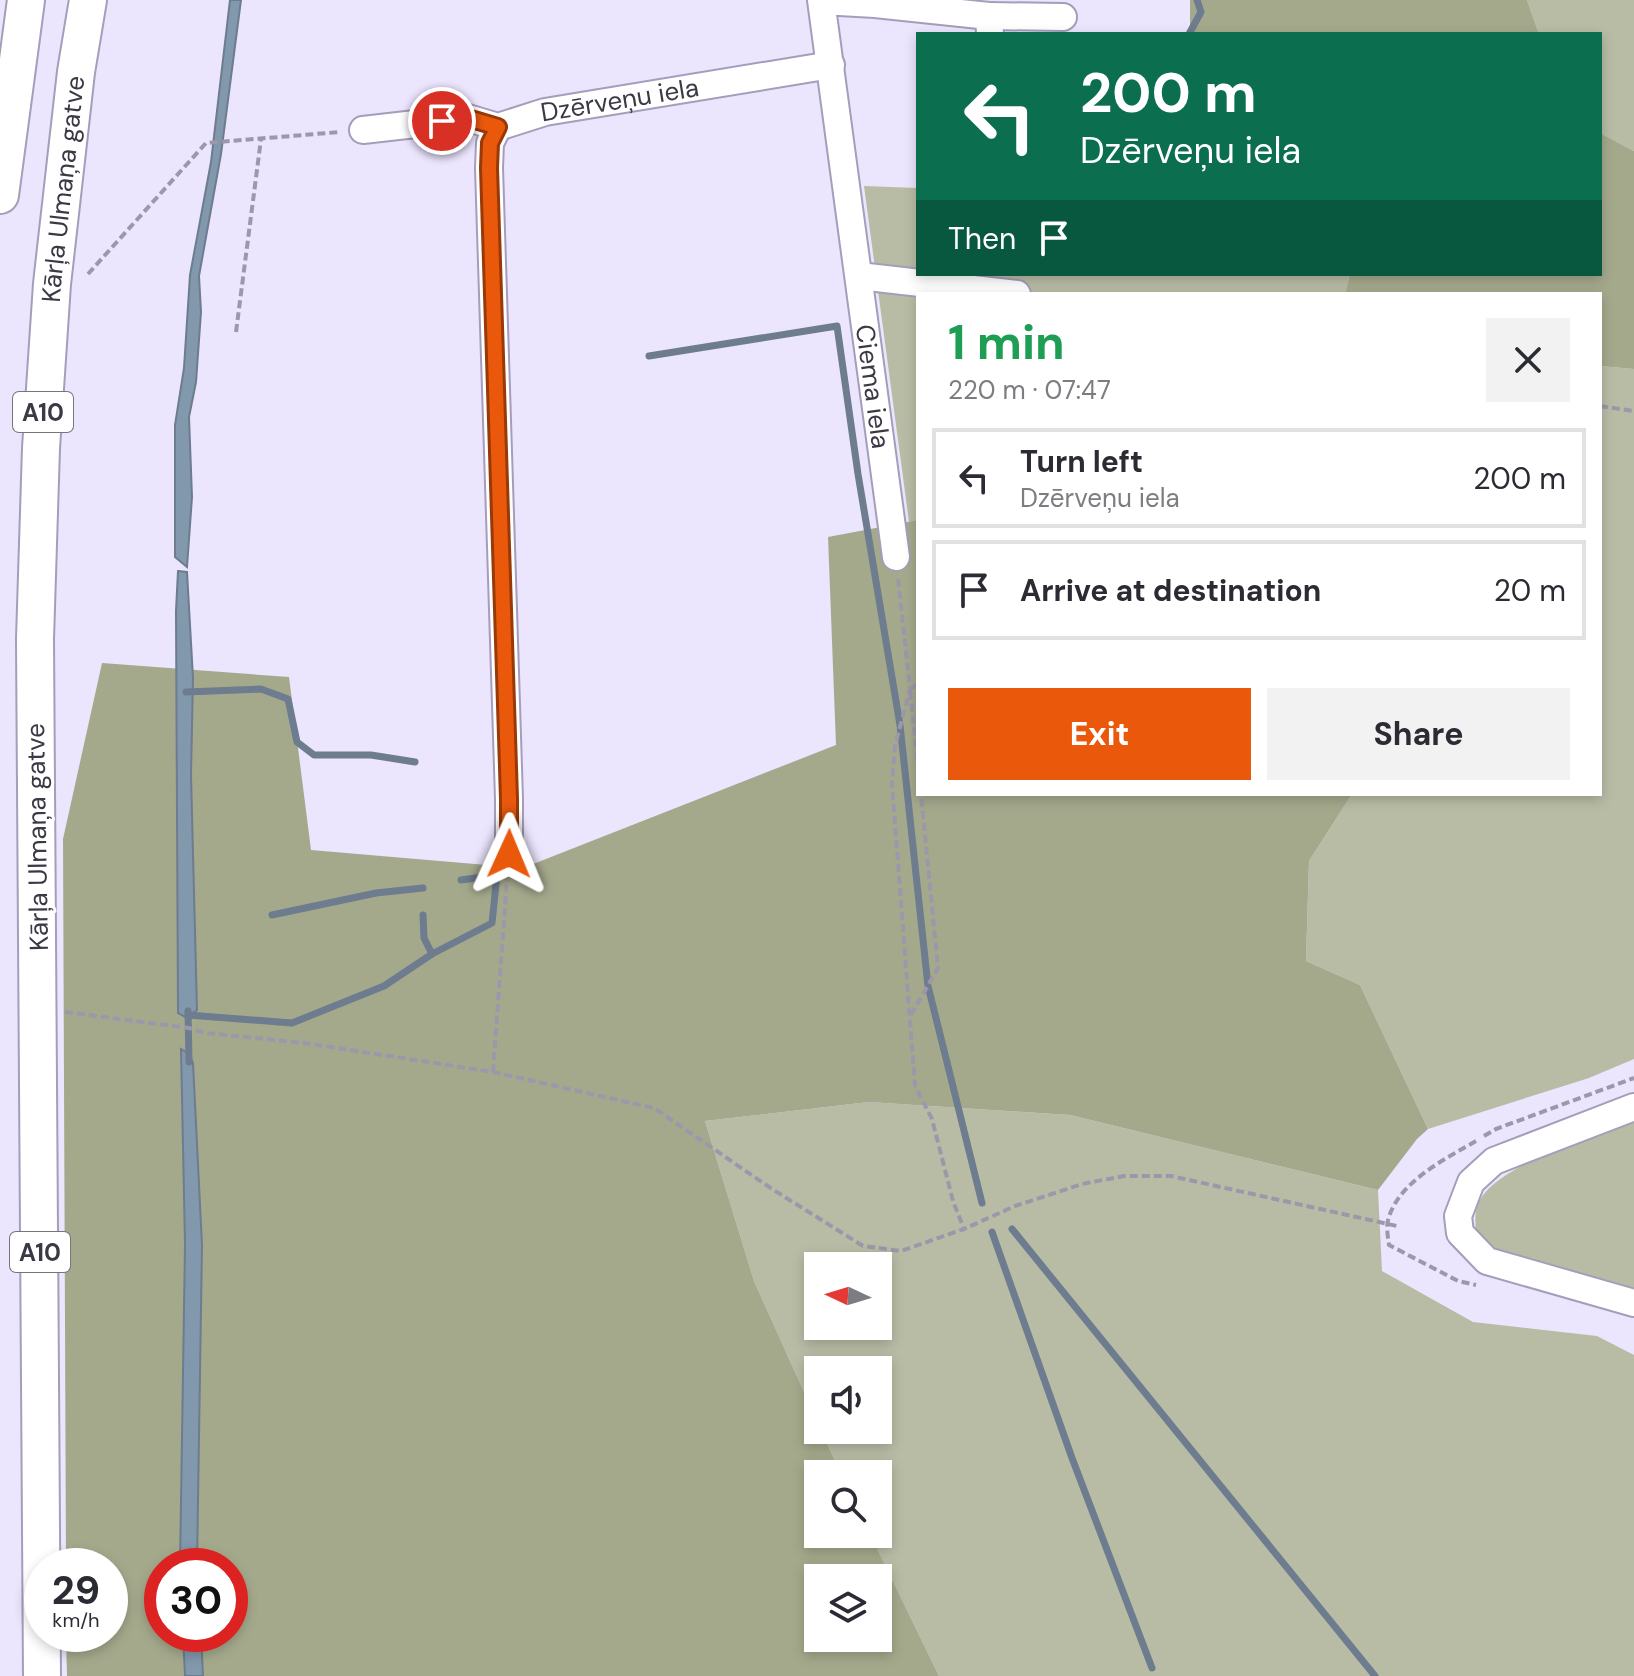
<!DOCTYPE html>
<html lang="en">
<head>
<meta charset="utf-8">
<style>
	body { margin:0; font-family:"DM Sans",sans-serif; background:#f2f2f3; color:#2b2b33; height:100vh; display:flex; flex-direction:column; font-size:30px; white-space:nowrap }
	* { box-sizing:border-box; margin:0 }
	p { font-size:26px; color:#7c7c81 }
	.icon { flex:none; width:44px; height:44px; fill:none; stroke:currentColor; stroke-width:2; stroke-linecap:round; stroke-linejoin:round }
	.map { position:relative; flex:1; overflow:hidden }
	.details { position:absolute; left:916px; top:292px; width:686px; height:504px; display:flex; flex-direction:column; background:#fff; border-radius:0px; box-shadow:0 4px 12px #0003 }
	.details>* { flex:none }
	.hud { position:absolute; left:916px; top:32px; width:686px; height:244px; border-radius:0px; box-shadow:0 4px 12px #0003; background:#0b6e4f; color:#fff; overflow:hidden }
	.needle { width:52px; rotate:274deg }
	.tools { position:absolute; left:804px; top:1252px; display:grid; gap:16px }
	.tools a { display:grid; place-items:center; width:88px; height:88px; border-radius:0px; background:#fff; box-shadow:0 4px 12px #0003; font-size:40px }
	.speed { position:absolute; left:24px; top:1548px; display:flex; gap:16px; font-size:40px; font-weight:700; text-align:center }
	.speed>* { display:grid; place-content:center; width:104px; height:104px; border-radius:50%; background:#fff; box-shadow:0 4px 12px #0003; line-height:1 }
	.speed small { font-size:20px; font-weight:400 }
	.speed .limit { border:12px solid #d22; background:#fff; color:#111 }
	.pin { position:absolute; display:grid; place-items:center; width:68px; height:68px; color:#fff; margin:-34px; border:4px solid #fff; border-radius:50%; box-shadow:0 2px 8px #0007 }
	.me { position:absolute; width:88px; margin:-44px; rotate:1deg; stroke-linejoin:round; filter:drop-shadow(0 0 6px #0008) }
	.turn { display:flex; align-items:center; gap:28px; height:168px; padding:0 32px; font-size:36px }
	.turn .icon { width:104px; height:104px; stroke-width:2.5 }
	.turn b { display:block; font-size:56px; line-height:68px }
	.then { display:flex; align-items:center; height:76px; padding:0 32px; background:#0003; gap:16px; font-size:30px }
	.round { display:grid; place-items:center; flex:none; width:84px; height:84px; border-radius:0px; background:#f2f2f3 }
	.headline { display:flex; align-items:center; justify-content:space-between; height:136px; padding:0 32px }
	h1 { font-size:48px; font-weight:700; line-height:60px; color:#1e9e55 }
	.button { display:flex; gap:16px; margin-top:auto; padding:16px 32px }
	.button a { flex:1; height:92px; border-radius:0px; background:#ea580c; color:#fff; font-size:32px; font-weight:700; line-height:92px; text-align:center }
	.button a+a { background:#f2f2f3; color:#2b2b33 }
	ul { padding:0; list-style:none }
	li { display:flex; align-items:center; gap:24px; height:100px; margin:0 16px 12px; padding:0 16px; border:4px solid #e1e1e2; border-radius:0px }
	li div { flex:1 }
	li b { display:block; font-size:30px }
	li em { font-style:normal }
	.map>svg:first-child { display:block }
</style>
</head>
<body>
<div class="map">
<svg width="1634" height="1676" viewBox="0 0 1634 1676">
	<rect width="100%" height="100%" fill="#ece5fe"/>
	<g fill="#b9bca5" fill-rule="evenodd">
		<path d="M 1527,0 L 1634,0 L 1634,151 L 1600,133 L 1600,34 L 1539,34 Z"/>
		<path d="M 864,186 L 918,188 L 918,274 L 1350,274 L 1345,294 L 918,294 L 918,520 L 909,522 Z"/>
		<path d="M 1600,366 L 1634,369 L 1634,1059 L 1589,1078 L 1428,1129 L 1360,985 L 1306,961 L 1309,861 L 1352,794 L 1600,794 Z"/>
		<path d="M 869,1102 L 1070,1115 L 1378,1190 L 1382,1271 L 1473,1322 L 1597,1336 L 1634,1355 L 1634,1676 L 939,1676 L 870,1534 L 878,1534 L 878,1474 L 841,1474 L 821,1430 L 878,1430 L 878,1370 L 818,1370 L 818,1423 L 754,1281 L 705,1121 ZM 818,1266 L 878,1266 L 878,1326 L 818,1326 Z"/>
		<path d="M 1634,1121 L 1634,1296 L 1494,1254 L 1476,1239 C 1476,1229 1474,1216 1477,1207 C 1488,1167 1596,1135 1634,1121 Z"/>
	</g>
	<g fill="#a5a98c" fill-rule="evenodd">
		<path d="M 1190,0 L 1527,0 L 1539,34 L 1190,34 Z"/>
		<path d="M 1600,133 L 1634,151 L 1634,369 L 1600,366 L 1600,294 L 1345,294 L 1350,274 L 1600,274 Z"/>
		<path d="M 918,520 L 918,794 L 1352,794 L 1309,861 L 1306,961 L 1360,985 L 1428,1129 L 1417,1139 L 1378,1190 L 1070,1115 L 869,1102 L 705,1121 L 754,1281 L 818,1423 L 818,1430 L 821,1430 L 841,1474 L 818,1474 L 818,1534 L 870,1534 L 939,1676 L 67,1676 L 66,1634 L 110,1634 L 110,1566 L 66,1566 L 63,839 L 102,663 L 289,677 L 311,850 L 523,868 L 836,745 L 828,537 ZM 162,1566 L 230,1566 L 230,1634 L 162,1634 ZM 818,1578 L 878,1578 L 878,1638 L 818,1638 Z"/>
	</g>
	<g fill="#8298ad" stroke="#6d7c8e" stroke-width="2">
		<path d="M 230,0 L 241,0 L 221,154 L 199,276 L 201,312 L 196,382 L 189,417 L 192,497 L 187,567 L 175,557 L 175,425 L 184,368 L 190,275 L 211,162 Z"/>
		<path d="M 178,571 L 187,572 L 193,678 L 191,775 L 197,1010 L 187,1018 L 178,1013 L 176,611 Z"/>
		<path d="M 181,1049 L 189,1054 L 193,1063 L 202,1245 L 197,1566 L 180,1566 L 185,1244 Z"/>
		<path d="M 183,1634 L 201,1634 L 203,1676 L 185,1676 Z"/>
	</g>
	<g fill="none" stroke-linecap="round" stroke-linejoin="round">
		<g stroke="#6d7c8e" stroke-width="7">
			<path d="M 1189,34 L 1201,12 L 1197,0"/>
			<path d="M 649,356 L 837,326 L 858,474 L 900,725 L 928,986 L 982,1203"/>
			<path d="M 186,692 L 261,689 L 288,699 L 297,742 L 314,755 L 371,755 L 415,762"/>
			<path d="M 272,915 L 376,893 L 423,888"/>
			<path d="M 423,915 L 424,938 L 432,954"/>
			<path d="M 188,1011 L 189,1062"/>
			<path d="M 188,1015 L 292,1023 L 384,986 L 432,954 L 492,923 L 497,875 L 461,880"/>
			<path d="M 1012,1229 L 1375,1676"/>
			<path d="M 992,1232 L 1072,1458 L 1152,1668"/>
		</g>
		<g stroke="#a59dba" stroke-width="30">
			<g id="minor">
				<path id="s1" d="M 821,0 L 896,557"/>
				<path d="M 822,1 L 875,4 L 989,16 L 990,34"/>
				<path d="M 989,16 L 1063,17"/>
				<path d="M 498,127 L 490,143 L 489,168 L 509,799 L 509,854"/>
				<path id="s2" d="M 363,130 L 468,118 L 498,127 L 545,112 L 831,65"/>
				<path d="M 859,276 L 1017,294"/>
				<path d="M 1634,1107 L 1494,1161 L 1471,1182 L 1458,1216 L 1460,1233 L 1487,1261 L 1634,1303"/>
			</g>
		</g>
		<g stroke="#a59dba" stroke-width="40">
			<g id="highway">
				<path d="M 0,195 L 26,0"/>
				<path id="s3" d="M 42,1676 L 35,639 L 41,448 L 52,284 L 76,72 L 88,0"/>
			</g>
		</g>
		<g stroke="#9c97aa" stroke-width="4" stroke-dasharray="8 4" stroke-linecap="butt">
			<path d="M 88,274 L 206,143 L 340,132"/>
			<path d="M 236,332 L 261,139"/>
			<path d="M 1600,406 L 1634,411"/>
			<path d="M 898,579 L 910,689 L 895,746 L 892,784 L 915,1086 L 932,1119 L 953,1201 L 964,1229"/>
			<path d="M 918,684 L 910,689 L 918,767"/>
			<path d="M 65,1012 L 189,1028 L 206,1033 L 304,1043 L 493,1072 L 654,1108 L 772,1189 L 863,1246 L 901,1251 L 964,1229 L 1015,1206 L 1082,1184 L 1124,1176 L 1171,1176 L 1397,1226"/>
			<path d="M 911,1015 L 938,968 L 921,794"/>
			<path d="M 493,1072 L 507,879"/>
			<path d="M 1484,1136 L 1496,1129 L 1634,1078"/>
			<path d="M 1476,1141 C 1445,1159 1398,1182 1388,1220 C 1386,1228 1388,1237 1389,1245 L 1458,1281 L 1476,1285"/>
		</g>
		<use href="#minor" stroke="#fff" stroke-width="26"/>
		<use href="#highway" stroke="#fff" stroke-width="36"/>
	</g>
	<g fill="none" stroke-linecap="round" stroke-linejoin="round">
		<g stroke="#983908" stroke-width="20">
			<path id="route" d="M 442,121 L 468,118 L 498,127 L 490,143 L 489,168 L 509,799 L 509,854"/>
		</g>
		<use href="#route" stroke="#ea580c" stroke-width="14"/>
	</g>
	<g text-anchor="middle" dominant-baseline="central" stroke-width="6" stroke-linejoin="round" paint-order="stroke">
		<g fill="#fff" stroke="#76747d" stroke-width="2">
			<rect x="13" y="392" width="60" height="40" rx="6"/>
			<rect x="10" y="1232" width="60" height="40" rx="6"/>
		</g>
		<g font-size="24" font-weight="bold" fill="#3c3945">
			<text x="43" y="412">A10</text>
			<text x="40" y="1252">A10</text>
		</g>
		<g font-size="26" fill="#3c3945" stroke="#fff">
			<text stroke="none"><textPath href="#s2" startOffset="262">Dzērveņu iela</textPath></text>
			<text stroke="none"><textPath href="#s3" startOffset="1488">Kārļa Ulmaņa gatve</textPath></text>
			<text stroke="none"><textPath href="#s1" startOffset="390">Ciema iela</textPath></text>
			<text transform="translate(37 837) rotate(-91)">Kārļa Ulmaņa gatve</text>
		</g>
	</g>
</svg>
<div class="tools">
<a><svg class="needle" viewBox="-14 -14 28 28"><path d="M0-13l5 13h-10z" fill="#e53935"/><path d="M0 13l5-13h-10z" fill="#7c7c81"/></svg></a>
<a><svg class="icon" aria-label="sound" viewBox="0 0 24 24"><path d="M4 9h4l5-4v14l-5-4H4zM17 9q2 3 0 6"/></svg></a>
<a><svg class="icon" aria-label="search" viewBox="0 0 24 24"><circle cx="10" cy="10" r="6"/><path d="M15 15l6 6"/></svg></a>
<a><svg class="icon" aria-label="layers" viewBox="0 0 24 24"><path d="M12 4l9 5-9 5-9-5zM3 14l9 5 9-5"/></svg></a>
</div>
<div class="speed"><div>29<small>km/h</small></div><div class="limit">30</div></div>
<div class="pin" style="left:442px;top:121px;background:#d93025"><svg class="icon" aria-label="arrive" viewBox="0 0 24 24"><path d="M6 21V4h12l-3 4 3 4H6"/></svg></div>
<svg class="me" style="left:509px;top:854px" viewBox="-20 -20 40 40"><path d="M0-17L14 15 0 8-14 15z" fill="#ea580c" stroke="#fff" stroke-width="4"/></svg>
<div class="hud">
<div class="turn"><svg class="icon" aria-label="left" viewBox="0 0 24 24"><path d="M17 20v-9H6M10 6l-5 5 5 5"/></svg><div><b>200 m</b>Dzērveņu iela</div></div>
<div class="then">Then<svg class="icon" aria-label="arrive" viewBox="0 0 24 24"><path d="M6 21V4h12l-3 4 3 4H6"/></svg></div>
</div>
<section class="details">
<div class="headline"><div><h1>1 min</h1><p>220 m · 07:47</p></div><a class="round"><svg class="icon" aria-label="close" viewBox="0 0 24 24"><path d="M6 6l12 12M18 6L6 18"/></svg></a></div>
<ul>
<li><svg class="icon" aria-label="left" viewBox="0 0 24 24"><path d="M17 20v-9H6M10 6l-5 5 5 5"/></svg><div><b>Turn left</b><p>Dzērveņu iela</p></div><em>200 m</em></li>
<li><svg class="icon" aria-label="arrive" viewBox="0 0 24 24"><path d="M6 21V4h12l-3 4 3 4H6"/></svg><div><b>Arrive at destination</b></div><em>20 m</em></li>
</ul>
<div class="button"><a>Exit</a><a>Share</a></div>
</section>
</div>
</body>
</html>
